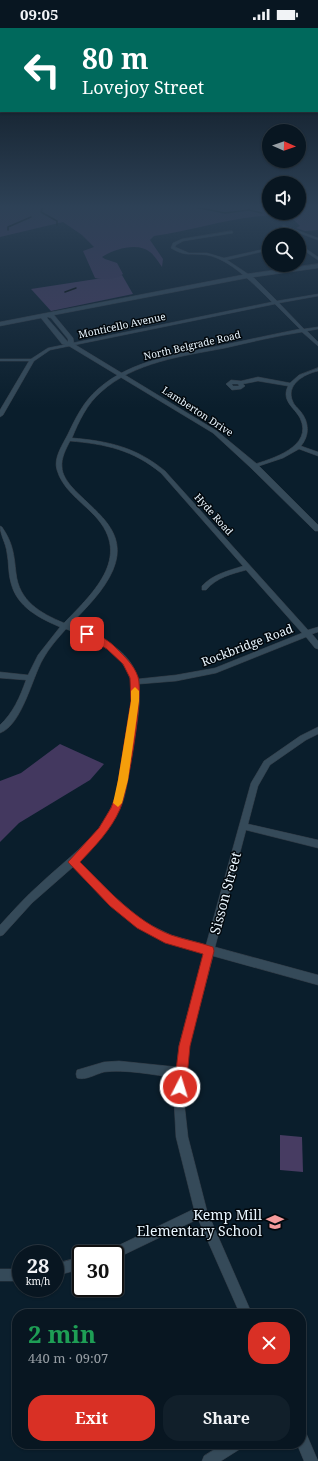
<!DOCTYPE html>
<html lang="en">
<head>
<meta charset="utf-8">
<style>
	body { margin:0; font-family:"Noto Serif",serif; background:#111f2a; color:#f1f3f6; height:100vh; display:flex; flex-direction:column; font-size:15px; white-space:nowrap }
	* { box-sizing:border-box; margin:0 }
	p { font-size:13px; color:#989fa5 }
	.icon { flex:none; width:22px; height:22px; fill:none; stroke:currentColor; stroke-width:2; stroke-linecap:round; stroke-linejoin:round }
	.map { position:relative; flex:1; overflow:hidden }
	.drawer { position:absolute; left:12px; top:1281px; width:294px; height:140px; display:flex; flex-direction:column; background:#081621; border-radius:16px; box-shadow:0 1px 3px #0004,0 0 0 1px #29353f }
	.drawer>* { flex:none }
	.banner { position:absolute; left:0px; top:0px; width:318px; height:84px; box-shadow:0 1px 3px #0004,0 0 0 1px #29353f; background:#00695c; color:#fff; overflow:hidden }
	.needle { width:26px; rotate:92deg }
	.buttons { position:absolute; left:262px; top:96px; display:grid; gap:8px }
	.buttons a { display:grid; place-items:center; width:44px; height:44px; border-radius:50%; background:#081621; box-shadow:0 1px 3px #0004,0 0 0 1px #29353f; font-size:20px }
	.speed { position:absolute; left:12px; top:1217px; display:flex; gap:8px; font-size:20px; font-weight:700; text-align:center }
	.speed>* { display:grid; place-content:center; width:52px; height:52px; border-radius:50%; background:#081621; box-shadow:0 1px 3px #0004,0 0 0 1px #29353f; line-height:1 }
	.speed small { font-size:10px; font-weight:400 }
	.speed .limit { border:2px solid #111; border-radius:6px; background:#fff; color:#111 }
	.pin { position:absolute; display:grid; place-items:center; width:34px; height:34px; color:#fff; margin:-17px; border-radius:8px; box-shadow:0 2px 6px #0006 }
	.me { position:absolute; width:44px; margin:-22px; rotate:5deg; stroke-linejoin:round; filter:drop-shadow(0 0 3px #0008) }
	.turn { display:flex; align-items:center; gap:14px; height:84px; padding:0 16px; font-size:18px }
	.turn .icon { width:52px; height:52px; stroke-width:2.5 }
	.turn b { display:block; font-size:28px; line-height:34px }
	.round { display:grid; place-items:center; flex:none; width:42px; height:42px; border-radius:16px; background:#111f2a }
	.head { display:flex; align-items:center; justify-content:space-between; height:68px; padding:0 16px }
	h1 { font-size:24px; font-weight:700; line-height:30px; color:#1e9e55 }
	.primary-button { display:flex; gap:8px; margin-top:auto; padding:8px 16px }
	.primary-button a { flex:1; height:46px; border-radius:16px; background:#d93025; color:#fff; font-size:16px; font-weight:700; line-height:46px; text-align:center }
	.primary-button a+a { background:#111f2a; color:#f1f3f6 }
	.status { display:flex; justify-content:space-between; align-items:center; height:28px; padding:0 20px; background:#081621; direction:ltr }
	.status svg { height:11px; fill:currentColor }
	.map>svg:first-child { display:block }
</style>
</head>
<body>
<div class="status"><b>09:05</b><svg viewBox="0 0 49 12"><path d="M0 12V9h3v3zM5 12V6h3v6zM10 12V3h3v9zM15 12V0h3v12zM26 1h20v11H26zM47 4h2v5h-2z"/></svg></div>
<div class="map">
<svg width="318" height="1433" viewBox="0 0 318 1433">
	<rect width="100%" height="100%" fill="#0a1e2c"/>
	<g fill="#473c62">
		<path d="M 122,247 L 133,266 L 51,283 L 31,261 Z"/>
		<path d="M 280,1107 L 302,1109 L 303,1144 L 280,1142 Z"/>
	</g>
	<g fill="#43385f">
		<path d="M 0,179 L 269,179 L 269,185 L 299,185 L 299,179 L 318,179 L 318,202 L 305,203 L 296,200 L 300,198 L 290,188 C 244,184 199,202 154,208 L 150,212 L 163,231 L 162,239 C 159,235 155,228 150,224 C 138,214 114,221 102,229 L 105,231 L 117,235 L 123,246 C 116,252 104,252 95,250 L 83,223 L 94,219 L 82,207 L 63,194 L 0,209 Z"/>
		<path d="M 60,716 L 104,736 L 90,752 L 19,795 L 0,814 L 0,753 L 21,745 Z"/>
	</g>
	<g fill="none" stroke-linecap="round" stroke-linejoin="round">
		<g stroke="#000807" stroke-width="1.5">
			<path d="M 43,179 L 41,184 L 57,193 L 57,197"/>
			<path d="M 195,179 L 225,185 L 249,182 L 262,185"/>
			<path d="M 8,202 L 8,199 L 31,189"/>
			<path d="M 65,264 L 76,260"/>
		</g>
		<g stroke="#2f3842" stroke-width="1">
			<g id="minor">
				<path d="M 283,197 L 318,210 L 318,212 L 283,199 Z"/>
				<path d="M 232,203 L 233,205 L 183,213 L 176,217 L 175,219 L 189,225 L 207,225 L 224,230 L 269,220 L 269,222 L 227,232 L 254,250 L 277,273 L 318,266 L 318,268 L 279,275 L 304,301 L 318,299 L 318,301 L 307,303 L 318,314 L 318,318 L 302,304 C 276,308 251,314 225,320 C 183,328 134,334 101,364 C 87,376 79,393 72,410 C 108,413 136,419 165,443 L 308,602 L 318,599 L 318,604 L 312,606 L 318,613 L 318,621 L 315,620 L 306,609 L 216,645 L 176,653 L 139,656 C 141,675 137,696 134,714 C 131,731 129,749 125,766 C 120,790 97,817 79,833 L 117,871 L 144,894 L 171,907 L 206,917 L 251,755 L 264,733 L 300,708 L 318,699 L 318,706 L 306,712 L 270,737 L 258,758 L 248,796 L 318,812 L 318,820 L 246,802 L 215,919 L 318,947 L 318,957 L 213,928 L 189,1018 L 184,1073 L 188,1109 L 207,1183 L 252,1286 L 240,1286 L 198,1191 L 115,1231 L 115,1226 L 107,1226 L 109,1222 L 194,1181 L 176,1109 L 174,1073 L 176,1050 C 155,1047 124,1041 104,1044 C 96,1046 85,1053 77,1050 L 76,1046 L 77,1042 L 104,1034 L 119,1033 L 177,1039 L 179,1018 L 204,925 L 169,915 L 138,900 L 111,877 L 73,839 L 32,875 L 3,907 L 0,908 L 0,897 C 13,883 25,869 40,856 C 60,837 82,821 99,800 C 106,790 112,779 116,768 C 120,759 120,748 122,738 C 126,715 139,663 127,643 C 115,620 89,610 66,601 C 58,610 49,620 43,631 C 32,650 22,697 0,705 L 0,697 C 13,685 20,669 26,652 L 0,650 L 0,644 L 28,647 L 38,627 L 60,599 C 39,590 17,579 11,555 C 8,545 9,535 7,525 C 6,515 0,507 0,498 L 2,499 C 13,515 14,526 16,545 C 19,573 40,585 64,595 C 95,563 135,526 91,484 C 79,472 62,460 57,442 C 53,430 63,416 68,406 C 76,389 84,373 98,361 C 132,331 180,326 223,317 C 248,312 274,306 300,301 L 275,276 L 50,322 L 34,333 L 3,387 L 0,389 L 0,382 L 29,333 L 0,333 L 0,331 L 31,331 L 48,320 L 272,274 C 256,258 230,231 207,227 C 192,225 185,229 171,220 L 173,215 L 182,211 ZM 70,413 C 106,416 133,422 161,445 L 243,538 C 228,543 213,546 202,558 L 202,562 L 206,562 C 217,549 232,546 246,542 L 302,605 L 215,640 L 176,647 L 138,651 C 130,620 97,607 70,597 C 86,580 104,563 113,542 C 130,502 93,483 71,458 C 67,453 62,446 62,439 C 61,430 66,421 70,413 Z"/>
				<path d="M 299,216 L 318,229 L 318,232 L 299,219 Z"/>
				<path d="M 318,340 L 318,343 C 304,346 285,357 293,374 C 294,377 298,380 301,384 C 309,394 310,407 301,418 L 318,424 L 318,428 L 299,421 L 283,430 L 256,439 L 252,439 L 252,437 C 271,431 314,419 300,390 C 294,379 281,373 288,358 L 258,353 L 243,356 L 245,358 L 241,361 L 232,362 L 226,356 L 231,352 L 241,353 L 258,349 L 290,355 L 299,347 ZM 232,356 L 238,356 L 239,358 L 233,358 Z"/>
				<path d="M 81,1229 L 81,1241 L 55,1248 L 55,1236 Z"/>
				<rect x="0" y="1241" width="21" height="12"/>
				<path d="M 301,1403 L 306,1405 L 318,1433 L 304,1433 L 297,1416 L 301,1416 Z"/>
				<path d="M 223,1416 L 242,1416 L 240,1421 L 221,1433 L 202,1433 L 204,1428 Z"/>
			</g>
		</g>
		<g stroke="#2f3842" stroke-width="1">
			<path id="tertiary" d="M 318,236 L 318,240 L 247,250 L 54,287 L 73,310 L 74,316 L 217,403 L 257,436 L 318,497 L 318,503 L 315,503 L 251,440 L 213,405 L 69,318 L 62,316 L 41,290 L 0,298 L 0,294 L 247,246 ZM 48,289 L 51,290 L 68,311 L 68,314 L 47,290 Z"/>
		</g>
		<use href="#minor" fill="#354a59" fill-rule="evenodd"/>
		<use href="#tertiary" fill="#354a59" fill-rule="evenodd"/>
	</g>
	<linearGradient id="sky" x2="0" y2="1"><stop stop-color="#061018"/><stop offset="0.47" stop-color="#2d4156"/><stop offset="1" stop-color="#2d4156" stop-opacity="0"/></linearGradient>
	<rect width="318" height="380" fill="url(#sky)"/>
	<path fill="#d93025" stroke="#8d1f18" d="M 85,604 C 93,602 111,614 116,620 C 125,629 134,637 138,649 C 144,666 128,763 120,781 C 111,802 95,818 80,834 C 107,861 135,893 171,907 C 185,912 199,914 213,919 L 214,923 L 190,1018 L 186,1059 L 184,1064 L 180,1065 L 176,1064 L 174,1059 L 179,1018 L 203,926 L 165,915 L 137,900 L 110,878 L 68,834 L 99,800 L 111,780 L 116,767 L 131,673 L 130,650 L 123,636 L 107,621 L 85,608 Z"/>
	<path fill="#f59e0b" d="M 135,659 L 139,663 L 139,673 L 128,752 L 122,775 L 118,779 L 113,775 L 118,752 L 131,673 L 131,663 Z"/>
	<defs>
		<g id="school-bare" transform="scale(1.38)"><path d="M0-5L7-2L0 1L-7-2ZM-4 1L0 2.5L4 1V4Q0 6-4 4Z" fill="#f59b9c" stroke="#02080d" stroke-width="2.5" paint-order="stroke"/></g>
	</defs>
	<g fill-rule="evenodd">
		<use href="#school-bare" x="275" y="1194"/>
	</g>
	<g text-anchor="middle" dominant-baseline="central" stroke-width="3" stroke-linejoin="round" paint-order="stroke">
		<g font-size="10" fill="#e9f6ff" stroke="#02080d">
			<text transform="translate(122 297) rotate(-12)">Monticello Avenue</text>
			<text transform="translate(192 317) rotate(-13)">North Belgrade Road</text>
			<text transform="translate(198 383) rotate(33)">Lamberton Drive</text>
			<text transform="translate(214 486) rotate(48)">Hyde Road</text>
		</g>
		<g font-size="12" fill="#e9f6ff" stroke="#02080d">
			<text transform="translate(247 617) rotate(-21)">Rockbridge Road</text>
		</g>
		<g font-size="14" fill="#e9f6ff" stroke="#02080d">
			<text transform="translate(225 865) rotate(-75)">Sisson Street</text>
		</g>
		<g font-size="14" fill="#e9f6ff" stroke="#02080d" text-anchor="end">
			<text x="262" y="1186">Kemp Mill<tspan x="262" dy="16">Elementary School</tspan></text>
		</g>
	</g>
</svg>
<div class="buttons">
<a><svg class="needle" viewBox="-14 -14 28 28"><path d="M0-13l5 13h-10z" fill="#e53935"/><path d="M0 13l5-13h-10z" fill="#989fa5"/></svg></a>
<a><svg class="icon" aria-label="sound" viewBox="0 0 24 24"><path d="M4 9h4l5-4v14l-5-4H4zM17 9q2 3 0 6"/></svg></a>
<a><svg class="icon" aria-label="search" viewBox="0 0 24 24"><circle cx="10" cy="10" r="6"/><path d="M15 15l6 6"/></svg></a>
</div>
<div class="speed"><div>28<small>km/h</small></div><div class="limit">30</div></div>
<div class="pin" style="left:87px;top:606px;background:#d93025"><svg class="icon" aria-label="arrive" viewBox="0 0 24 24"><path d="M6 21V4h12l-3 4 3 4H6"/></svg></div>
<svg class="me" style="left:180px;top:1059px" viewBox="-20 -20 40 40"><circle r="17" fill="#d93025" stroke="#fff" stroke-width="3"/><path d="M0-11L8 9 0 5-8 9z" fill="#fff"/></svg>
<div class="banner">
<div class="turn"><svg class="icon" aria-label="left" viewBox="0 0 24 24"><path d="M17 20v-9H6M10 6l-5 5 5 5"/></svg><div><b>80 m</b>Lovejoy Street</div></div>
</div>
<section class="drawer">
<div class="head"><div><h1>2 min</h1><p>440 m · 09:07</p></div><a class="round" style="background:#d93025;color:#fff"><svg class="icon" aria-label="close" viewBox="0 0 24 24"><path d="M6 6l12 12M18 6L6 18"/></svg></a></div>
<div class="primary-button"><a>Exit</a><a>Share</a></div>
</section>
</div>
</body>
</html>
